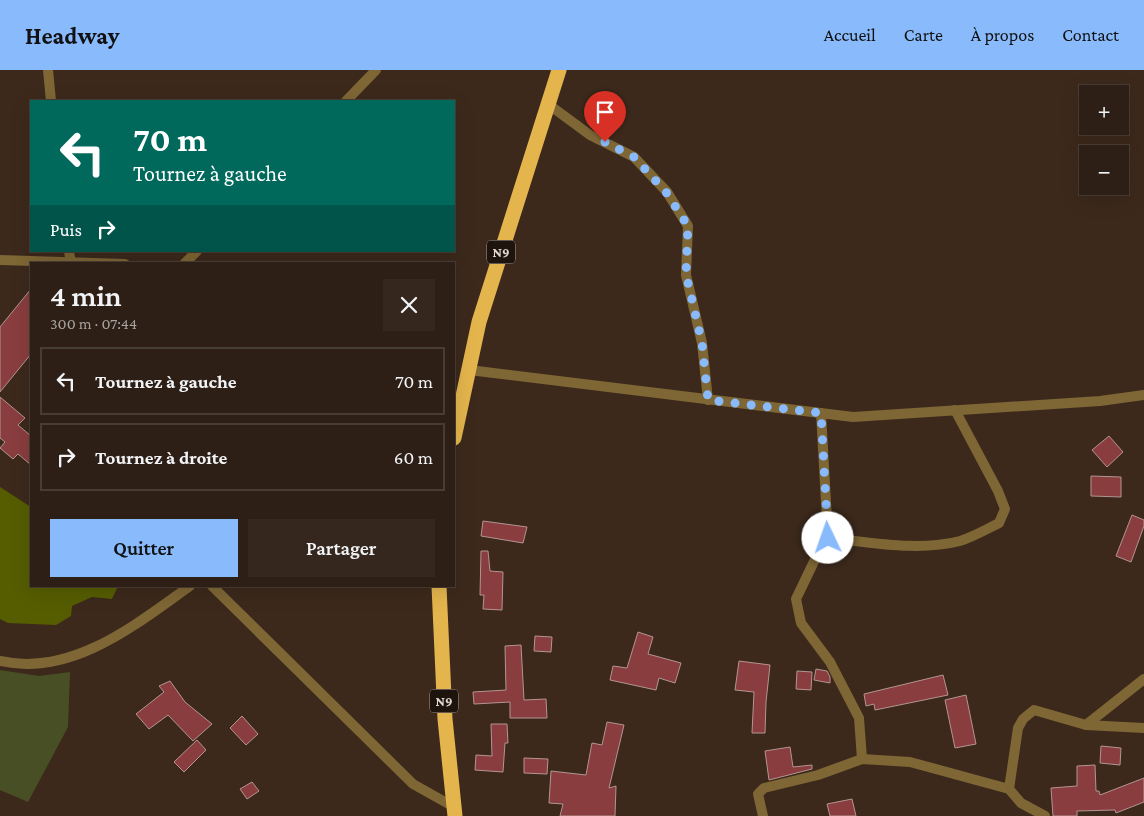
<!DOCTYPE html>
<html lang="fr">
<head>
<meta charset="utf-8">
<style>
	body { margin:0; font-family:"Crimson Pro",serif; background:#35271e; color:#f1f3f6; height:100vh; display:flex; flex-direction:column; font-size:19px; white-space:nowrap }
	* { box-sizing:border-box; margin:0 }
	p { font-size:16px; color:#a7a2a0 }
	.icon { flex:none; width:28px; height:28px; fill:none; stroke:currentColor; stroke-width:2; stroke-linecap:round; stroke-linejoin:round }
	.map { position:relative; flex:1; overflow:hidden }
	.panel { position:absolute; left:30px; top:192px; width:425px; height:325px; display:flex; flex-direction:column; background:#2d1f15; border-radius:0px; box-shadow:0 5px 20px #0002,0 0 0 1px #483d34 }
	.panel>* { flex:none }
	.top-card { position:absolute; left:30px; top:30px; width:425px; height:152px; border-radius:0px; box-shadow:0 5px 20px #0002,0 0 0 1px #483d34; background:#00695c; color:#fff; overflow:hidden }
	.controls { position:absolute; left:1079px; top:15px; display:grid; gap:10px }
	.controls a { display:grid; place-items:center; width:50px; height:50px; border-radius:0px; background:#2d1f15; box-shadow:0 5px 20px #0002,0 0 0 1px #483d34; font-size:25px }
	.pin { position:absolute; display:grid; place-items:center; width:42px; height:42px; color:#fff; margin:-51px -21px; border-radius:50% 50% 50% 0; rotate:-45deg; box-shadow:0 0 5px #0007 }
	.pin .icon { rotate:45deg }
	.me { position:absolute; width:55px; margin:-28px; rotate:357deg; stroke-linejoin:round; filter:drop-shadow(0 0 4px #0008) }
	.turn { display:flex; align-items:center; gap:18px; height:105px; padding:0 20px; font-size:22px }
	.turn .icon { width:65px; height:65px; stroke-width:2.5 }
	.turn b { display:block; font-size:35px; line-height:42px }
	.then { display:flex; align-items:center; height:48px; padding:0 20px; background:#0003; gap:10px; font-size:19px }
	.round { display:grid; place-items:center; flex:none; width:52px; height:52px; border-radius:0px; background:#35271e }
	.head { display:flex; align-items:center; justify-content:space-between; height:85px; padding:0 20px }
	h1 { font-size:30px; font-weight:600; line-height:38px }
	.primary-button { display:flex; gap:10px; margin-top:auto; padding:10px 20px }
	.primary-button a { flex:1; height:58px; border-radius:0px; background:#88bafc; color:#111; font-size:20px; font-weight:600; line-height:58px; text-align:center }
	.primary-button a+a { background:#35271e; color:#f1f3f6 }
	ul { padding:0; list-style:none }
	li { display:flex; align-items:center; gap:15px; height:68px; margin:0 10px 8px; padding:0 10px; border:2px solid #483d34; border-radius:0px }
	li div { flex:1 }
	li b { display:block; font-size:19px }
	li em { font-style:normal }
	header { display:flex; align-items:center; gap:30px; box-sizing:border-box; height:70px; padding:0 25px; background:#88bafc; color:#111 }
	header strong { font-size:24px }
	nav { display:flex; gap:28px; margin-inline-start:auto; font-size:18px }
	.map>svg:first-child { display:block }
</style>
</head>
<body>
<header>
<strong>Headway</strong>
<nav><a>Accueil</a><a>Carte</a><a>À propos</a><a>Contact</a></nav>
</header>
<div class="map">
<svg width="1144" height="746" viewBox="0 0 1144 746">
	<rect width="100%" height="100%" fill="#3c291c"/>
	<path fill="#494f24" d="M 0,600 L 39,606 L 70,602 L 68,657 L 28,732 L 0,720 Z"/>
	<path fill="#555d00" d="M 0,417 L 31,437 L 31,516 L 118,516 L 112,529 L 92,527 L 72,536 L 71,546 L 56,555 L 8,553 L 0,549 Z"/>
	<g fill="#893d3e" stroke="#b39593">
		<path d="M 31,219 L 31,284 L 0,322 L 0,257 Z"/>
		<path d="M 0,327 L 25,348 L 18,355 L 31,366 L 31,395 L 18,384 L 13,389 L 0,378 L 5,372 L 0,368 Z"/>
		<path d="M 1109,366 L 1123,382 L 1107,397 L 1092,380 Z"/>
		<path d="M 1091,406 L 1121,407 L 1121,427 L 1091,426 Z"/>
		<path d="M 1132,445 L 1144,450 L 1144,456 L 1131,492 L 1116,486 Z"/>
		<path d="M 483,451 L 527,457 L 523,473 L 481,466 Z"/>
		<path d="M 481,481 L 488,481 L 490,501 L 503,502 L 502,540 L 483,539 L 484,525 L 480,525 Z"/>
		<path d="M 638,562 L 653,567 L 648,584 L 681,593 L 675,613 L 659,608 L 656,620 L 610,610 L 613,596 L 627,598 Z"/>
		<path d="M 535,566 L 552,567 L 551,582 L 534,581 Z"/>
		<path d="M 521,575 L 524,630 L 546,629 L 547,648 L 510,648 L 510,632 L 474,634 L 473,622 L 506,620 L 505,576 Z"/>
		<path d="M 739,591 L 770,595 L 766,632 L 765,663 L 752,663 L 754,622 L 735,620 Z"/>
		<path d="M 816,599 L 827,601 L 830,607 L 830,613 L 814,610 Z"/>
		<path d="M 797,601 L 812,602 L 811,620 L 796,619 Z"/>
		<path d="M 943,605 L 948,625 L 875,640 L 874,634 L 866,636 L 864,624 Z"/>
		<path d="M 170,611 L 185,632 L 212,654 L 193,671 L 168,645 L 149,659 L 136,644 L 164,622 L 159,616 Z"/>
		<path d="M 966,625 L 976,674 L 955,678 L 945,630 Z"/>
		<path d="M 242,646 L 258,664 L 246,675 L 230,658 Z"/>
		<path d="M 607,652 L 624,655 L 609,718 L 616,716 L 615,746 L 560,746 L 563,734 L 549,733 L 551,701 L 586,705 L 592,673 L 602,675 Z"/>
		<path d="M 491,654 L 507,654 L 508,673 L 505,673 L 503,702 L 475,700 L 476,685 L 492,686 Z"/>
		<path d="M 197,670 L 206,680 L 184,702 L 174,692 Z"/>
		<path d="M 1101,676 L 1121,678 L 1120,695 L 1100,693 Z"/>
		<path d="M 790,677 L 793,697 L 812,695 L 812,699 L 769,710 L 765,681 Z"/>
		<path d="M 524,688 L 548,689 L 547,704 L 524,703 Z"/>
		<path d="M 1095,695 L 1096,721 L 1099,721 L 1100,725 L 1144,708 L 1144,732 L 1116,743 L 1115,740 L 1077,741 L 1077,746 L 1053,746 L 1051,718 L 1077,716 L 1077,696 Z"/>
		<path d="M 252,712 L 259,721 L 247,729 L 240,719 Z"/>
		<path d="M 852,729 L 856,746 L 830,746 L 827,734 Z"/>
	</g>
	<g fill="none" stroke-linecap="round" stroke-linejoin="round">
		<g stroke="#7e6635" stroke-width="10">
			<path d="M 48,0 L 51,31"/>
			<path d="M 346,31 L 376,0"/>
			<path d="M 548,34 L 590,65 L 634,87 L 667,122 L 688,156 L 686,205 L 702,273 L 708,330"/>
			<path d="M 69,181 L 71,194"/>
			<path d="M 0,190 L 125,194"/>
			<path d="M 184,194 L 197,181"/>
			<path d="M 469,300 L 853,347 L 1100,331 L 1144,325"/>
			<path d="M 821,343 L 828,468 L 820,479 L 796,529 L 801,553 L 830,592 L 859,648 L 862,689"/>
			<path d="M 828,468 C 870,472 918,482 960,471 C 973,467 987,459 999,453 L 1005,439 L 998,421 L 955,340"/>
			<path d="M 212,516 L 413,714 L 454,737"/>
			<path d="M 0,591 C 72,607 135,555 190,516"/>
			<path d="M 1086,655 L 1144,609"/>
			<path d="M 1009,719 L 1018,658 L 1023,649 L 1034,640 L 1086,655 L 1144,658"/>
			<path d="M 763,746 L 758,724 L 764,718 L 818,705 L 862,689 L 910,692 L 1009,719 L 1021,733 L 1045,746"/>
		</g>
		<g stroke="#e4b54d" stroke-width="15">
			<path d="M 454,368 L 479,252 L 559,0"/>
			<path d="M 439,516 L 445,649 L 455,746"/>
		</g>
	</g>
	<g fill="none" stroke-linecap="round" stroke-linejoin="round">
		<path stroke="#88bafc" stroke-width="9" stroke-dasharray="0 16.2" d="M 605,72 L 634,87 L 666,122 L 688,156 L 686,204 L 702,273 L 708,330 L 821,343 L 828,468"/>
	</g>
	<g text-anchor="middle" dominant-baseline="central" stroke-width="4" stroke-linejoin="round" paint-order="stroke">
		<g fill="#1d140e" stroke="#a89c95" stroke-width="1">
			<rect x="487" y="170.5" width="28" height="23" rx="4"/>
			<rect x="430" y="619.5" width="28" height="23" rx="4"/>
		</g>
		<g font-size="14" font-weight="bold" fill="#e4d7cf">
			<text x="501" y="182">N9</text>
			<text x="444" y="631">N9</text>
		</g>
	</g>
</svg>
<div class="controls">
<a>+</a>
<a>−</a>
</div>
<div class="pin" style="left:605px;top:72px;background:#d93025"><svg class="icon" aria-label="arrive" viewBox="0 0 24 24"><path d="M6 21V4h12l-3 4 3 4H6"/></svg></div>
<svg class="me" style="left:828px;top:468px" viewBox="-20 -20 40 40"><circle r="19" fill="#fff"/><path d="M0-13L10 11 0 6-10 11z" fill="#88bafc"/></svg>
<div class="top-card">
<div class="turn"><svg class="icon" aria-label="left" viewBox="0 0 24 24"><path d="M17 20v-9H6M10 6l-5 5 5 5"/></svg><div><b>70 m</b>Tournez à gauche</div></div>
<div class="then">Puis<svg class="icon" aria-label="right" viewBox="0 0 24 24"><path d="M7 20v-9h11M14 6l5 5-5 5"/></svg></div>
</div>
<section class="panel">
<div class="head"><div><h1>4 min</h1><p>300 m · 07:44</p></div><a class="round"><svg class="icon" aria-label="close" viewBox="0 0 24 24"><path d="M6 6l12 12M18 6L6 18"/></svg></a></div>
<ul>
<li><svg class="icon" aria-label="left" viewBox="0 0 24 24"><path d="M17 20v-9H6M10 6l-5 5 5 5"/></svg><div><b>Tournez à gauche</b></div><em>70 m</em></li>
<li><svg class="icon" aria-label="right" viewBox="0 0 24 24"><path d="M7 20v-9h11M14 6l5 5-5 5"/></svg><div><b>Tournez à droite</b></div><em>60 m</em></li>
</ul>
<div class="primary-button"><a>Quitter</a><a>Partager</a></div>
</section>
</div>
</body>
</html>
